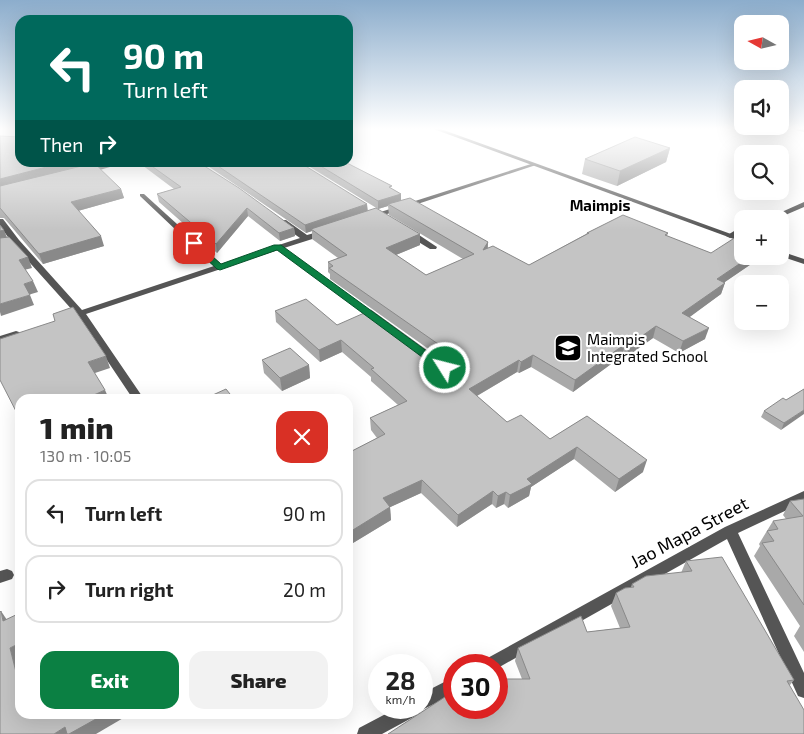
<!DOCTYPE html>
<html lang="en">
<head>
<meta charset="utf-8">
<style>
	body { margin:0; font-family:"Exo 2",sans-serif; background:#f2f2f2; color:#222; height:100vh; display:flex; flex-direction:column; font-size:19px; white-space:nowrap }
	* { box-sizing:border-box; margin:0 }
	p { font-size:16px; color:#767676 }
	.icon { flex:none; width:28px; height:28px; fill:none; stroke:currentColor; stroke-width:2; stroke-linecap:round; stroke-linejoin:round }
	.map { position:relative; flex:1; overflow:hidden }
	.panel { position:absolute; left:15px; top:394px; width:338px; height:325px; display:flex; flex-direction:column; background:#fff; border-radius:15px; box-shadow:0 5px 20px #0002 }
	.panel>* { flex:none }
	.top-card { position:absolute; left:15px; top:15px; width:338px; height:152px; border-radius:15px; box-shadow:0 5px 20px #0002; background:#00695c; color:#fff; overflow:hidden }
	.needle { width:32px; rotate:278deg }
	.fabs { position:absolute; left:734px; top:15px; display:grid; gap:10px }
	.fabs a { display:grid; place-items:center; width:55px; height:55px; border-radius:10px; background:#fff; box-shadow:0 5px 20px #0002; font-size:25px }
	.speed { position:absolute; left:368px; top:654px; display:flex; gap:10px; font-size:25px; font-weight:700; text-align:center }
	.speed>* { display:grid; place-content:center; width:65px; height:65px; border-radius:50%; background:#fff; box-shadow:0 5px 20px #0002; line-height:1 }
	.speed small { font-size:12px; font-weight:400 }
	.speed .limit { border:8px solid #d22; background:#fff; color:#111 }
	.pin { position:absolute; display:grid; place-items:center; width:42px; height:42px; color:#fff; margin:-21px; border-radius:10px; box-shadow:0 2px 8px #0006 }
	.me { position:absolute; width:55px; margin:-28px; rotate:306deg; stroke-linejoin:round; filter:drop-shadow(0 0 4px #0008) }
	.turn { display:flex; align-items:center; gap:18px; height:105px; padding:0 25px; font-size:22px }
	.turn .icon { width:65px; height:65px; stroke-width:2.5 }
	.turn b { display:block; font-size:35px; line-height:42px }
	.then { display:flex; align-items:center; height:48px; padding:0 25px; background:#0003; gap:10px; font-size:19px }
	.round { display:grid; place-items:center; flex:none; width:52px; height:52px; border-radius:15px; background:#f2f2f2 }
	.headline { display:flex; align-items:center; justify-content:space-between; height:85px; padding:0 25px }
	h1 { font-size:30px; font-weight:800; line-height:38px }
	.primary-button { display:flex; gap:10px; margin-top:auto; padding:10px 25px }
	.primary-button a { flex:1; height:58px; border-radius:15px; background:#0b8043; color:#fff; font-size:20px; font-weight:800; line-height:58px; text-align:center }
	.primary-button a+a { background:#f2f2f2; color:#222 }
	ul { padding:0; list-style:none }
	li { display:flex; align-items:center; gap:15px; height:68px; margin:0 10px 8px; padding:0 15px; border:2px solid #e0e0e0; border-radius:15px }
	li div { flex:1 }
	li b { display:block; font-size:19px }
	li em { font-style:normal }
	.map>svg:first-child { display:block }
</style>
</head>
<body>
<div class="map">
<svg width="804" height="734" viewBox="0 0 804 734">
	<rect width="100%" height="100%" fill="#fff"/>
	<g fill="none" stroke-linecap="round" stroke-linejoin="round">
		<g fill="#555" fill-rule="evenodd">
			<path d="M 791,128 L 804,128 L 804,132 L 792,129 Z"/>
			<path d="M 115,162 L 127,162 L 86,174 L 83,172 Z"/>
			<path d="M 531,164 L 536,165 L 375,218 L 368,216 Z"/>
			<path d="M 140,194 L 144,194 L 221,264 L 300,238 L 280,224 L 280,220 L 286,220 L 307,235 L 325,230 L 328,230 L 328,234 L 284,248 L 382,319 L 380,321 L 374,321 L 278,250 L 86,314 L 144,399 L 133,399 L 78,317 L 66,321 L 63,320 L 61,318 L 74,312 L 13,244 L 0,226 L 0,219 L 3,219 L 19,240 L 82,310 L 214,266 L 140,196 Z"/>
			<path d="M 804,202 L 804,207 L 776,219 L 766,219 Z"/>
			<path d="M 739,228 L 742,228 L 742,233 L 730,238 L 726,236 Z"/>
			<path d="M 407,231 L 413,231 L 437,247 L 436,249 L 430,249 L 407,235 Z"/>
			<path d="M 16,331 L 19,332 L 21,334 L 19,336 L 0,342 L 0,336 Z"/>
			<path d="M 7,569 L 12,571 L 14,575 L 12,579 L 0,583 L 0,571 Z"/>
		</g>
		<g fill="#555" fill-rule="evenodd">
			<path d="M 431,128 L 438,128 L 742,238 L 742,242 Z"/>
			<path d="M 780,251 L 804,259 L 804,264 L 780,256 Z"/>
			<path d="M 804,491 L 804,502 L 738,533 L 804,673 L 804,698 L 798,696 L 727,539 L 496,669 L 496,665 L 481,665 L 484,660 L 725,527 Z"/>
			<path d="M 454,677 L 454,694 L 420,711 L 419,714 L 382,734 L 357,734 L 359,728 L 397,708 L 421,708 L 421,694 Z"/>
		</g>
	</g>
	<g fill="#a9a9a9">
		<path d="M 0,136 L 90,164 L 121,189 L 124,198 L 78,211 L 104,246 L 43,264 L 4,218 L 0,218 Z"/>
		<path d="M 670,148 L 666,162 L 617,186 L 582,174 L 585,159 Z"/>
		<path d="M 141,162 L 198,162 L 294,228 L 295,236 L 280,241 L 248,216 L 217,253 L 159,202 L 157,194 L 174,189 L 142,165 Z"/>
		<path d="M 202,162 L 299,162 L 368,211 L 420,245 L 396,255 L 426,275 L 463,259 L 389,215 L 388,206 L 378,209 L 302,162 L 345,162 L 401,194 L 401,201 L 488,242 L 488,248 L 529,265 L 586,234 L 587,233 L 668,233 L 667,236 L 711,253 L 742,256 L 761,256 L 760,258 L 725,282 L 721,294 L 689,317 L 705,339 L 679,353 L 653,338 L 625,358 L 622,356 L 573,392 L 531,367 L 519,373 L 517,372 L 477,396 L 507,422 L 550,439 L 587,416 L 643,472 L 615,492 L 574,459 L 531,487 L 529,496 L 508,508 L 504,504 L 496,508 L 492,504 L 457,527 L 421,493 L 390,507 L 391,520 L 348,546 L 348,449 L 350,452 L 377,438 L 371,430 L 370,418 L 398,405 L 371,381 L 371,377 L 342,352 L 320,362 L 276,322 L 275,311 L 337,325 L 440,360 L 444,360 L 330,279 L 330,274 L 328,272 L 328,262 L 338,258 L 312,239 L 312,231 L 306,233 Z"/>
		<path d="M 262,360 L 309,365 L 310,378 L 282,391 L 264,373 Z"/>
		<path d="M 804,389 L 781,430 L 761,417 L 764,411 L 786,400 Z"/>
		<path d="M 804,499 L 804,652 L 794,636 L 800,626 L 754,556 L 760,546 L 759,544 L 773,521 L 786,519 L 783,515 L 790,501 Z"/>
		<path d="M 686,561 L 794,680 L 790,685 L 522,679 L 515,661 L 518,648 L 587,632 L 620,628 L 611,606 L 616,593 L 631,587 L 632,584 L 681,573 Z"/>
	</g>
	<g fill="#898989">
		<path d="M 670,148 L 666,162 L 617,186 L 620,171 Z"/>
		<path d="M 66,162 L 89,162 L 90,166 L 0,189 L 0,179 Z"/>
		<path d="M 121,189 L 124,198 L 74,212 L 71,202 Z"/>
		<path d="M 401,194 L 401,202 L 388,204 L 388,206 L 378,209 L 378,201 Z"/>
		<path d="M 367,204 L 368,212 L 311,229 L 312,231 L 306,233 L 305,225 Z"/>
		<path d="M 247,208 L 248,216 L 217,253 L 216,244 Z"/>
		<path d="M 294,228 L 295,236 L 280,241 L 279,233 Z"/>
		<path d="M 4,230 L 8,240 L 0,242 L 0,231 Z"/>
		<path d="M 420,234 L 420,245 L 386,259 L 386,248 Z"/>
		<path d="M 101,236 L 104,246 L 43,264 L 39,254 Z"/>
		<path d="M 488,242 L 487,252 L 483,250 Z"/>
		<path d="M 751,256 L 761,256 L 760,258 L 713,290 L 717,279 Z"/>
		<path d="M 28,257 L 32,268 L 24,270 L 19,260 Z"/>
		<path d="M 33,281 L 38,292 L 28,295 L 24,284 Z"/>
		<path d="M 725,283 L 721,294 L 679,325 L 682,313 Z"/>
		<path d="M 30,295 L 34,305 L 1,316 L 0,312 L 0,304 Z"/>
		<path d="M 656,326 L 653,338 L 625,358 L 628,346 Z"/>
		<path d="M 709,328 L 705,339 L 679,353 L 683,341 Z"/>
		<path d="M 341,340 L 342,352 L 320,362 L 319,350 Z"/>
		<path d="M 625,344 L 622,356 L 573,392 L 575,380 Z"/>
		<path d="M 533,355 L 531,367 L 519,373 L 521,362 Z"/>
		<path d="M 106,356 L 110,368 L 92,374 L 88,362 Z"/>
		<path d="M 519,360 L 517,372 L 468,401 L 469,389 Z"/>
		<path d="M 309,365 L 310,378 L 282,391 L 280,378 Z"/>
		<path d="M 105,390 L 109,399 L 85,399 Z"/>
		<path d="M 804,410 L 804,414 L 781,430 L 784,423 Z"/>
		<path d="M 577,447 L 574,459 L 531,487 L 529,496 L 508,508 L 510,495 L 527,479 Z"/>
		<path d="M 647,460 L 643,472 L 615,492 L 619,479 Z"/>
		<path d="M 422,480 L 421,493 L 384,510 L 383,498 Z"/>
		<path d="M 493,491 L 492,504 L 457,527 L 458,515 Z"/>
		<path d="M 506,492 L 504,504 L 496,508 L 498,496 Z"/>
		<path d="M 390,507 L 391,520 L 348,546 L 348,533 Z"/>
		<path d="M 1,611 L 9,623 L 3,621 Z"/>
		<path d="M 20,643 L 20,660 L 19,660 L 20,666 L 20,689 L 10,648 Z"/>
		<path d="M 105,714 L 123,714 L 125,717 L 96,734 L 54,734 L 65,727 Z"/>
	</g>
	<g fill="#c4c4c4" stroke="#898989">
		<path d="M 0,136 L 20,137 L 20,162 L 66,162 L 0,179 Z"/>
		<path d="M 635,137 L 670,148 L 620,171 L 585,159 Z"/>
		<path d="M 146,162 L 198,162 L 239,188 L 294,228 L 279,233 L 247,208 L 216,244 L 157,194 L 181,187 Z"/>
		<path d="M 212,162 L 299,162 L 367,204 L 305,225 Z"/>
		<path d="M 314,162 L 345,162 L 392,186 L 389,187 L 401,194 L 378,201 Z"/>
		<path d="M 94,163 L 121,189 L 71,202 L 101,236 L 39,254 L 0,208 L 0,186 Z"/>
		<path d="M 410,198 L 488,242 L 483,250 L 493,246 L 529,265 L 589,233 L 587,233 L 623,215 L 668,233 L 665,235 L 711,253 L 736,237 L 742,239 L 742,256 L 751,256 L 717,279 L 725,283 L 682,313 L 709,328 L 683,341 L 656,326 L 628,346 L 625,344 L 575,380 L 533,355 L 521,362 L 519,360 L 469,389 L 507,422 L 521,415 L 550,439 L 587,416 L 647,460 L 619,479 L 577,447 L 527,479 L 532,484 L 510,495 L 506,492 L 498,496 L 493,491 L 458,515 L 422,480 L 383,498 L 390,507 L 348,533 L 348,449 L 350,452 L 385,434 L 370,418 L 407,401 L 371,369 L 374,368 L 341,340 L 319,350 L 275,311 L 306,299 L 337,325 L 371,310 L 440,360 L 450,360 L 452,357 L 451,353 L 329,268 L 333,266 L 328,262 L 347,255 L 311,229 L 376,208 L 420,234 L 386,248 L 426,275 L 474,254 L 388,204 Z"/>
		<path d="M 0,225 L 4,230 L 0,231 Z"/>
		<path d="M 9,237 L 28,257 L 19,260 L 33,281 L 24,284 L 30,295 L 0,304 L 0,238 Z"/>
		<path d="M 73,307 L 106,356 L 88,362 L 105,390 L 85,399 L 20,399 L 20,419 L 0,380 L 0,339 L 55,321 L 53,314 Z"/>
		<path d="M 290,348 L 309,365 L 280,378 L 262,360 Z"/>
		<path d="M 226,389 L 234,399 L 204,399 Z"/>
		<path d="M 804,389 L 804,410 L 784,423 L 764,411 L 783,398 L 786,400 Z"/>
		<path d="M 804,499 L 804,605 L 762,543 L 774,541 L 767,531 L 778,529 L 773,521 L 803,516 L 790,501 Z"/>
		<path d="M 722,557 L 794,680 L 787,681 L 804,710 L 804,734 L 388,734 L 454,691 L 454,708 L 496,708 L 496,679 L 530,679 L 518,648 L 581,616 L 587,632 L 630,627 L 616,593 L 625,588 L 634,587 L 632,584 L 646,576 L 692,571 L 686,561 Z"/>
		<path d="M 1,611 L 3,621 L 20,613 L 20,643 L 10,648 L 20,688 L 20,714 L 105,714 L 69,734 L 67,734 L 65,727 L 54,734 L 0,734 L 0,612 Z"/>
	</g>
	<linearGradient id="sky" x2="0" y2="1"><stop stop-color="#8cadcc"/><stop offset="0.56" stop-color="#fff"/><stop offset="1" stop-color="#fff" stop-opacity="0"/></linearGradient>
	<rect width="804" height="230" fill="url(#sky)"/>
	<path fill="#0b8043" stroke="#07532c" d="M 194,240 L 221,264 L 274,245 L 281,245 L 450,368 L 449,371 L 441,371 L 277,250 L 220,270 L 217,269 L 191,245 L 191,241 Z"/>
	<defs>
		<g id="school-square" transform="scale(1.4375)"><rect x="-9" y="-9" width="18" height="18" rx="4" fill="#000" stroke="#fff"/><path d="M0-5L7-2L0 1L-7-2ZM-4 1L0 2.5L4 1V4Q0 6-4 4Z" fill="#fff"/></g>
	</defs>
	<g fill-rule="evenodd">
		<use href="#school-square" x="568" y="348"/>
	</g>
	<g text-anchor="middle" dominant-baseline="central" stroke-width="4.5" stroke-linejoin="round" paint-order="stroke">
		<g font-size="15" font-weight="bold" fill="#000" stroke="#fff">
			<text x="600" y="205">Maimpis</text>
		</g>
		<g font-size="15" fill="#000" stroke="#fff" text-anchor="start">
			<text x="587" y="339">Maimpis<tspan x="587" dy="17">Integrated School</tspan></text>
		</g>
		<g font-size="18" fill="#000" stroke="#fff">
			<text transform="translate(689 532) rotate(-28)">Jao Mapa Street</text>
		</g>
	</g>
</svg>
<div class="fabs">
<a><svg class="needle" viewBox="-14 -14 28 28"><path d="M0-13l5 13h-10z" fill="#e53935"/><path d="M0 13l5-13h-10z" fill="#767676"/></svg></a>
<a><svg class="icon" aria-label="sound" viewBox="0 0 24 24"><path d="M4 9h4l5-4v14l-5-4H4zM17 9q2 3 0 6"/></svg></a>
<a><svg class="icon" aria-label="search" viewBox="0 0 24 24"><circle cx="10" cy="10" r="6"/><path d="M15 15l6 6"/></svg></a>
<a>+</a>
<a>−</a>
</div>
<div class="speed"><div>28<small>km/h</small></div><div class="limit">30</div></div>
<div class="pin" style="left:194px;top:243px;background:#d93025"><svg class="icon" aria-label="arrive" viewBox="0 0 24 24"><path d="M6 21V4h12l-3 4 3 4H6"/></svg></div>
<svg class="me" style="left:445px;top:368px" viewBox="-20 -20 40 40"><circle r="17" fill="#0b8043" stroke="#fff" stroke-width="3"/><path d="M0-11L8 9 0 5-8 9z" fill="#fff"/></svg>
<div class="top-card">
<div class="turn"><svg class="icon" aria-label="left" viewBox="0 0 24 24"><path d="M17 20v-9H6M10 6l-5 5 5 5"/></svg><div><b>90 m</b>Turn left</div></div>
<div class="then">Then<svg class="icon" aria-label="right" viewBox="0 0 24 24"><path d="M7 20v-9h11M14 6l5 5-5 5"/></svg></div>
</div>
<section class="panel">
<div class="headline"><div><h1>1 min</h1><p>130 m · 10:05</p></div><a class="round" style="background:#d93025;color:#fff"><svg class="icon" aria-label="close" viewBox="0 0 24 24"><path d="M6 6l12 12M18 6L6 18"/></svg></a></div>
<ul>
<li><svg class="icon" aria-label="left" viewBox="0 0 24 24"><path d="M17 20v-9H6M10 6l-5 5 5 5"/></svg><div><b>Turn left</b></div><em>90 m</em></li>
<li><svg class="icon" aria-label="right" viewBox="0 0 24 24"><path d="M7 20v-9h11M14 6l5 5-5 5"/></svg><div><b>Turn right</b></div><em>20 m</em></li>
</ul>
<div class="primary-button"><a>Exit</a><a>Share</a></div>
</section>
</div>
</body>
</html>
